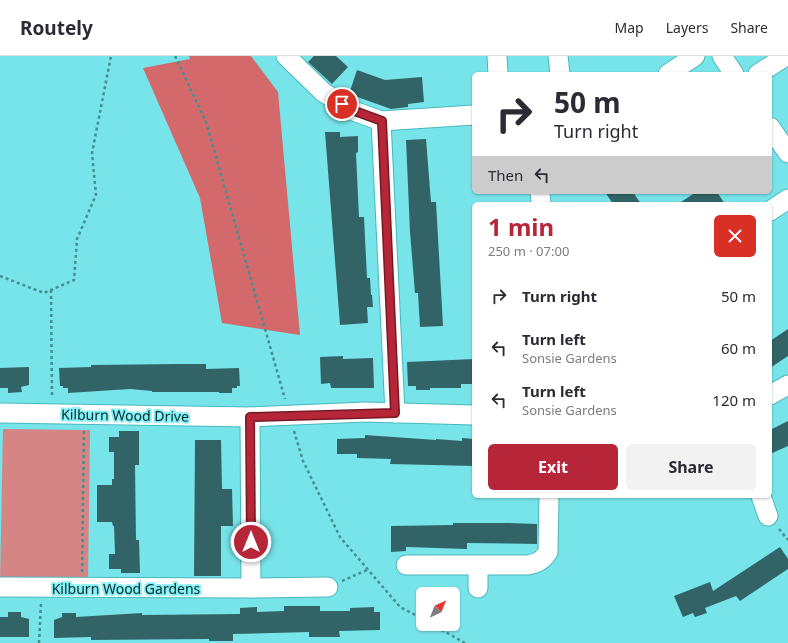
<!DOCTYPE html>
<html lang="en">
<head>
<meta charset="utf-8">
<style>
	body { margin:0; font-family:"Noto Sans",sans-serif; background:#f2f2f3; color:#2b2b33; height:100vh; display:flex; flex-direction:column; font-size:15px; white-space:nowrap }
	* { box-sizing:border-box; margin:0 }
	p { font-size:13px; color:#7c7c81 }
	.icon { flex:none; width:22px; height:22px; fill:none; stroke:currentColor; stroke-width:2; stroke-linecap:round; stroke-linejoin:round }
	.map { position:relative; flex:1; overflow:hidden }
	.panel { position:absolute; left:472px; top:146px; width:300px; height:296px; display:flex; flex-direction:column; background:#fff; border-radius:6px; box-shadow:0 1px 3px #0004 }
	.panel>* { flex:none }
	.guide { position:absolute; left:472px; top:16px; width:300px; height:122px; border-radius:6px; box-shadow:0 1px 3px #0004; background:#fff; color:#2b2b33; overflow:hidden }
	.needle { width:26px; rotate:43deg }
	.controls { position:absolute; left:416px; top:531px; display:grid; gap:8px }
	.controls a { display:grid; place-items:center; width:44px; height:44px; border-radius:6px; background:#fff; box-shadow:0 1px 3px #0004; font-size:20px }
	.pin { position:absolute; display:grid; place-items:center; width:34px; height:34px; color:#fff; margin:-17px; border:2px solid #fff; border-radius:50%; box-shadow:0 1px 4px #0007 }
	.me { position:absolute; width:44px; margin:-22px; rotate:0deg; stroke-linejoin:round; filter:drop-shadow(0 0 3px #0008) }
	.turn { display:flex; align-items:center; gap:14px; height:84px; padding:0 16px; font-size:18px }
	.turn .icon { width:52px; height:52px; stroke-width:2.5 }
	.turn b { display:block; font-size:28px; line-height:34px }
	.then { display:flex; align-items:center; height:38px; padding:0 16px; background:#0003; gap:8px; font-size:15px }
	.round { display:grid; place-items:center; flex:none; width:42px; height:42px; border-radius:6px; background:#f2f2f3 }
	.headline { display:flex; align-items:center; justify-content:space-between; height:68px; padding:0 16px }
	h1 { font-size:24px; font-weight:700; line-height:30px; color:#b72638 }
	.cta { display:flex; gap:8px; margin-top:auto; padding:8px 16px }
	.cta a { flex:1; height:46px; border-radius:6px; background:#b72638; color:#fff; font-size:16px; font-weight:700; line-height:46px; text-align:center }
	.cta a+a { background:#f2f2f3; color:#2b2b33 }
	ul { padding:0; list-style:none }
	li { display:flex; align-items:center; gap:12px; height:52px; padding:0 16px }
	li div { flex:1 }
	li b { display:block; font-size:15px }
	li em { font-style:normal }
	header { display:flex; align-items:center; gap:24px; box-sizing:border-box; height:56px; padding:0 20px; background:#fff; border-bottom:1px solid #e1e1e2 }
	header strong { font-size:19px }
	nav { display:flex; gap:22px; margin-inline-start:auto; font-size:14px }
	.map>svg:first-child { display:block }
</style>
</head>
<body>
<header>
<strong>Routely</strong>
<nav><a>Map</a><a>Layers</a><a>Share</a></nav>
</header>
<div class="map">
<svg width="788" height="587" viewBox="0 0 788 587">
	<rect width="100%" height="100%" fill="#77e4ea"/>
	<path fill="#d58584" d="M 3,373 L 90,374 L 88,526 L 0,525 Z"/>
	<path fill="#d4696b" d="M 189,0 L 251,0 L 278,36 L 300,279 L 222,267 L 200,142 L 143,12 L 190,3 Z"/>
	<g fill="#326467">
		<path d="M 314,0 L 336,0 L 348,11 L 332,28 L 308,6 Z"/>
		<path d="M 357,14 L 385,24 L 422,21 L 424,46 L 408,48 L 408,51 L 391,53 L 349,38 Z"/>
		<path d="M 325,76 L 340,76 L 340,81 L 358,80 L 358,96 L 356,97 L 359,161 L 364,161 L 367,222 L 370,222 L 371,239 L 372,239 L 373,251 L 367,251 L 368,267 L 340,269 Z"/>
		<path d="M 426,83 L 431,146 L 436,146 L 443,270 L 420,271 L 418,237 L 415,237 L 410,176 L 406,84 Z"/>
		<path d="M 605,136 L 633,136 L 641,148 L 613,148 Z"/>
		<path d="M 696,136 L 717,136 L 725,148 L 678,148 Z"/>
		<path d="M 788,273 L 788,300 L 770,312 L 770,285 Z"/>
		<path d="M 343,300 L 343,303 L 373,302 L 374,332 L 331,332 L 330,327 L 321,328 L 320,301 Z"/>
		<path d="M 474,303 L 474,328 L 461,328 L 461,332 L 430,332 L 430,334 L 416,334 L 416,330 L 408,330 L 407,306 Z"/>
		<path d="M 175,308 L 206,308 L 206,313 L 239,312 L 240,330 L 237,330 L 237,332 L 232,332 L 232,337 L 219,337 L 219,336 L 152,336 L 152,335 L 130,333 L 68,337 L 68,332 L 63,332 L 63,330 L 60,330 L 59,312 L 91,311 L 91,309 Z"/>
		<path d="M 29,311 L 29,329 L 21,331 L 22,336 L 8,337 L 8,332 L 0,332 L 0,312 Z"/>
		<path d="M 788,365 L 788,390 L 770,398 L 770,374 Z"/>
		<path d="M 119,375 L 139,375 L 139,409 L 135,409 L 136,484 L 139,484 L 140,517 L 121,517 L 121,513 L 109,513 L 109,498 L 115,498 L 114,470 L 113,470 L 112,466 L 97,466 L 97,429 L 112,429 L 112,423 L 114,423 L 114,396 L 109,396 L 109,381 L 119,381 Z"/>
		<path d="M 365,379 L 436,384 L 436,383 L 462,385 L 462,382 L 474,383 L 474,410 L 390,408 L 391,403 L 357,402 L 357,398 L 337,398 L 337,383 L 365,382 Z"/>
		<path d="M 195,384 L 221,384 L 222,433 L 232,433 L 233,470 L 221,470 L 221,520 L 194,520 Z"/>
		<path d="M 453,467 L 508,467 L 537,468 L 537,488 L 467,487 L 467,493 L 406,491 L 406,495 L 391,496 L 391,470 L 453,469 Z"/>
		<path d="M 780,491 L 788,503 L 788,513 L 740,545 L 736,540 L 705,552 L 707,557 L 695,561 L 693,557 L 683,561 L 674,540 L 710,526 L 713,535 Z"/>
		<path d="M 284,550 L 320,550 L 320,555 L 350,555 L 350,552 L 374,551 L 374,556 L 380,556 L 380,574 L 339,575 L 340,581 L 309,581 L 309,576 L 233,578 L 233,585 L 209,585 L 209,583 L 91,584 L 91,581 L 54,582 L 54,564 L 62,561 L 62,557 L 76,557 L 76,561 L 142,557 L 142,559 L 240,558 L 240,552 L 257,551 L 257,556 L 284,555 Z"/>
		<path d="M 8,556 L 21,556 L 21,561 L 29,563 L 29,581 L 0,581 L 0,561 L 8,561 Z"/>
	</g>
	<g fill="none" stroke-linecap="round" stroke-linejoin="round">
		<g stroke="#47b8be" stroke-width="21">
			<g id="minor">
				<path d="M 286,0 L 323,36 L 351,54 L 381,65 L 474,59"/>
				<path d="M 497,0 L 498,18"/>
				<path d="M 558,0 L 560,18"/>
				<path d="M 722,0 L 734,18"/>
				<path d="M 668,18 L 695,0"/>
				<path d="M 758,18 L 786,0"/>
				<path d="M 381,65 L 395,357"/>
				<path d="M 770,71 L 788,97"/>
				<path d="M 540,136 L 541,148"/>
				<path d="M 770,155 L 788,143"/>
				<path d="M 770,339 L 788,329"/>
				<path d="M 0,357 L 250,361 L 365,356 L 474,359"/>
				<path d="M 761,440 L 768,460"/>
				<path d="M 406,509 L 528,509 C 538,507 543,504 548,496 L 549,440"/>
				<path d="M 478,510 L 478,532"/>
				<path d="M 0,531 L 251,532 L 250,361"/>
				<path d="M 251,532 L 328,531"/>
			</g>
		</g>
		<g stroke="#439094" stroke-width="2.5" stroke-dasharray="3 3" stroke-linecap="butt">
			<path d="M 175,0 L 206,66 L 285,343"/>
			<path d="M 0,220 L 44,237 L 74,224 L 77,183 L 96,139 L 92,97 L 111,0"/>
			<path d="M 51,234 L 52,341"/>
			<path d="M 294,375 L 303,405 L 340,481 L 400,551 L 423,563"/>
			<path d="M 779,473 L 788,484"/>
			<path d="M 82,516 L 84,375"/>
			<path d="M 342,525 L 367,514"/>
			<path d="M 431,568 L 465,587"/>
			<path d="M 39,587 L 41,548"/>
		</g>
		<use href="#minor" stroke="#fff" stroke-width="19"/>
	</g>
	<g fill="none" stroke-linecap="round" stroke-linejoin="round">
		<g stroke="#771924" stroke-width="10">
			<path id="route" d="M 251,486 L 250,361 L 395,357 L 382,65 L 352,54 L 342,48"/>
		</g>
		<use href="#route" stroke="#b72638" stroke-width="7"/>
	</g>
	<g text-anchor="middle" dominant-baseline="central" stroke-width="4" stroke-linejoin="round" paint-order="stroke">
		<g font-size="14" fill="#04292b" stroke="#85f1f7">
			<text transform="translate(125 359) rotate(1)">Kilburn Wood Drive</text>
			<text x="126" y="532">Kilburn Wood Gardens</text>
		</g>
	</g>
</svg>
<div class="controls">
<a><svg class="needle" viewBox="-14 -14 28 28"><path d="M0-13l5 13h-10z" fill="#e53935"/><path d="M0 13l5-13h-10z" fill="#7c7c81"/></svg></a>
</div>
<div class="pin" style="left:342px;top:48px;background:#d93025"><svg class="icon" aria-label="arrive" viewBox="0 0 24 24"><path d="M6 21V4h12l-3 4 3 4H6"/></svg></div>
<svg class="me" style="left:251px;top:486px" viewBox="-20 -20 40 40"><circle r="17" fill="#b72638" stroke="#fff" stroke-width="3"/><path d="M0-11L8 9 0 5-8 9z" fill="#fff"/></svg>
<div class="guide">
<div class="turn"><svg class="icon" aria-label="right" viewBox="0 0 24 24"><path d="M7 20v-9h11M14 6l5 5-5 5"/></svg><div><b>50 m</b>Turn right</div></div>
<div class="then">Then<svg class="icon" aria-label="left" viewBox="0 0 24 24"><path d="M17 20v-9H6M10 6l-5 5 5 5"/></svg></div>
</div>
<section class="panel">
<div class="headline"><div><h1>1 min</h1><p>250 m · 07:00</p></div><a class="round" style="background:#d93025;color:#fff"><svg class="icon" aria-label="close" viewBox="0 0 24 24"><path d="M6 6l12 12M18 6L6 18"/></svg></a></div>
<ul>
<li><svg class="icon" aria-label="right" viewBox="0 0 24 24"><path d="M7 20v-9h11M14 6l5 5-5 5"/></svg><div><b>Turn right</b></div><em>50 m</em></li>
<li><svg class="icon" aria-label="left" viewBox="0 0 24 24"><path d="M17 20v-9H6M10 6l-5 5 5 5"/></svg><div><b>Turn left</b><p>Sonsie Gardens</p></div><em>60 m</em></li>
<li><svg class="icon" aria-label="left" viewBox="0 0 24 24"><path d="M17 20v-9H6M10 6l-5 5 5 5"/></svg><div><b>Turn left</b><p>Sonsie Gardens</p></div><em>120 m</em></li>
</ul>
<div class="cta"><a>Exit</a><a>Share</a></div>
</section>
</div>
</body>
</html>
